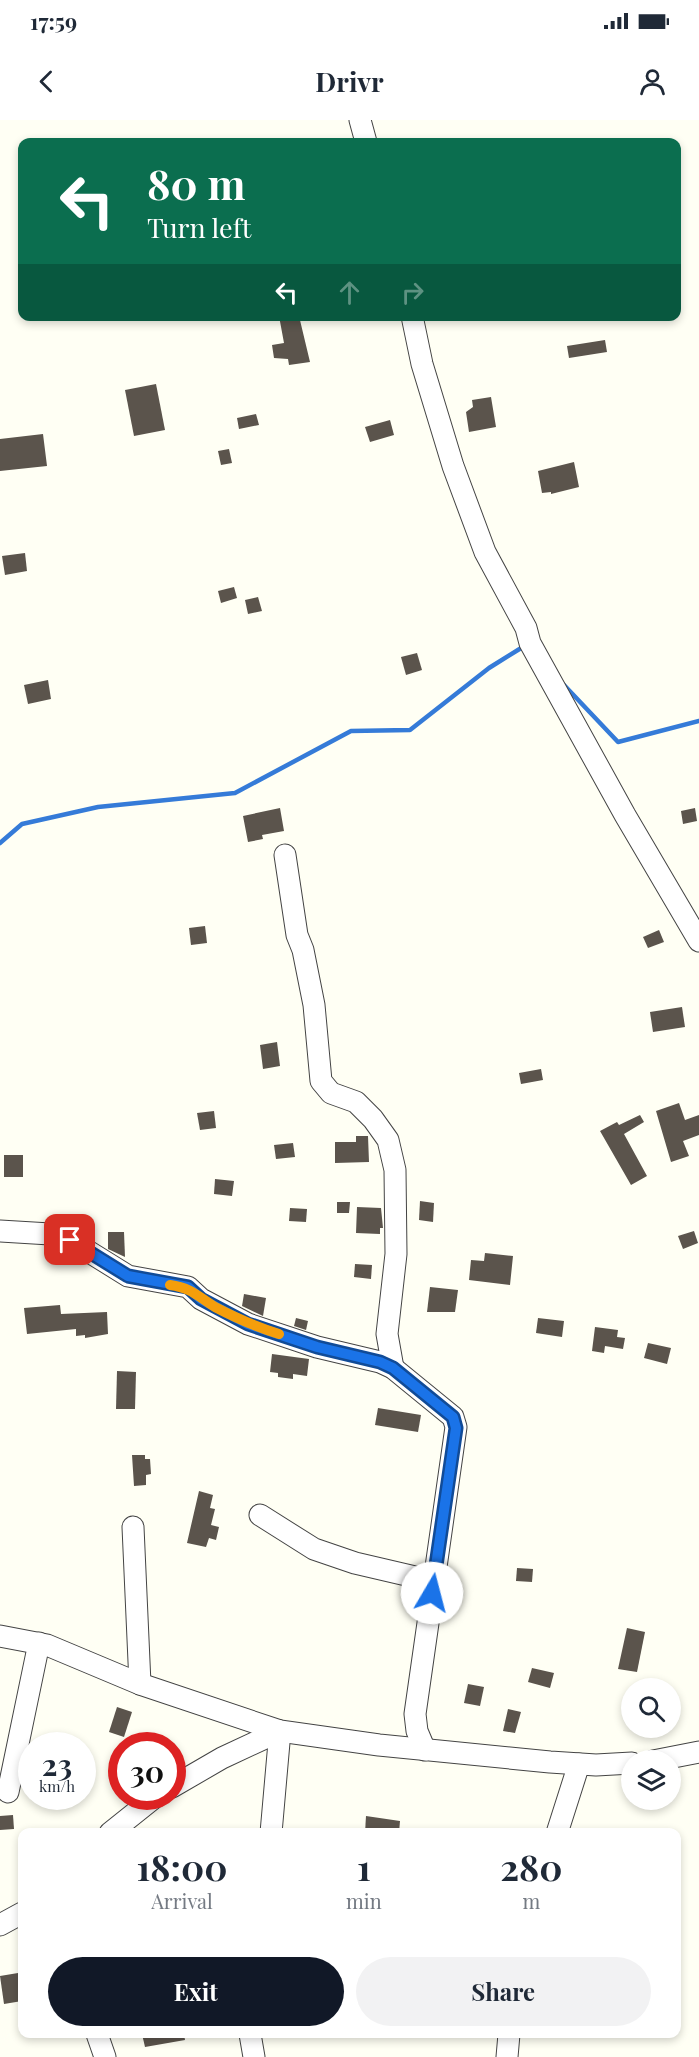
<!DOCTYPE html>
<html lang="en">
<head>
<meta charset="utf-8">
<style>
	body { margin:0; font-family:"Playfair Display",serif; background:#f2f2f3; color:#1f2937; height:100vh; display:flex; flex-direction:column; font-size:22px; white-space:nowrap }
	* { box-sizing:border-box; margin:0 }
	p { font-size:20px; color:#747a83 }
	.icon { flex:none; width:33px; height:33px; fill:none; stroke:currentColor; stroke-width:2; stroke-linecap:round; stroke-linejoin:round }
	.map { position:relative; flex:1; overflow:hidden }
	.drawer { position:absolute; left:18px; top:1708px; width:663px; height:210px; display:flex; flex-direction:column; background:#fff; border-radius:12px; box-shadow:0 3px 9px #0003 }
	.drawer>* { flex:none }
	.guide { position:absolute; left:18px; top:18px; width:663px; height:183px; border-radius:12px; box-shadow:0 3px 9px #0003; background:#0b6e4f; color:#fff; overflow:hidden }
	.fabs { position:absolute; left:621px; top:1558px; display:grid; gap:12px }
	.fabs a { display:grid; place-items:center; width:60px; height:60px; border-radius:50%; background:#fff; box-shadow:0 3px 9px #0003; font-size:30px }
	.speed { position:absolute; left:18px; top:1612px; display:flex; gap:12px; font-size:30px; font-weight:700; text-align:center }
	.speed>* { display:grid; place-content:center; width:78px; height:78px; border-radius:50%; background:#fff; box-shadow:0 3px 9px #0003; line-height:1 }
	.speed small { font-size:15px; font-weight:400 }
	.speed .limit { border:9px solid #d22; background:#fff; color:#111 }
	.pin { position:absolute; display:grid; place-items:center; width:51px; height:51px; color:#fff; margin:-26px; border-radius:12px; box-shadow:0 3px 9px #0006 }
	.me { position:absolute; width:66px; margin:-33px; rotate:8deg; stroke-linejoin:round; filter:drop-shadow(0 0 4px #0008) }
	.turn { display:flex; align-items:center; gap:21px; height:126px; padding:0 30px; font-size:27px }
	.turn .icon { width:78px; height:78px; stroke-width:2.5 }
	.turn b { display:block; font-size:42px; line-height:51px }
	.lanes { display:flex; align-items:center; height:57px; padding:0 30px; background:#0003; justify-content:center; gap:30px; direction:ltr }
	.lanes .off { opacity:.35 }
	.eta { display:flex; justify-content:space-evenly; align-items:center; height:102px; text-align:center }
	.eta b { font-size:36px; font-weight:700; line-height:42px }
	.action { display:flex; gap:12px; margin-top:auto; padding:12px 30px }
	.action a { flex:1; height:69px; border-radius:36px; background:#111827; color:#fff; font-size:24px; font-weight:700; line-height:69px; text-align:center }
	.action a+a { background:#f2f2f3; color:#1f2937 }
	.status { display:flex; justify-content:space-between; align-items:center; height:42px; padding:0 30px; background:#fff; direction:ltr }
	.status svg { height:16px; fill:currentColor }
	header { display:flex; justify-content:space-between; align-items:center; height:78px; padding:0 30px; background:#fff; font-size:27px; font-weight:700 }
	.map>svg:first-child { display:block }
</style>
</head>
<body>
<div class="status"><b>17:59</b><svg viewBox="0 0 49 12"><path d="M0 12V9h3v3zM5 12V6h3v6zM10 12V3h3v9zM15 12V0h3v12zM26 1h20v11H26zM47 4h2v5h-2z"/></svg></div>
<header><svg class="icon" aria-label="back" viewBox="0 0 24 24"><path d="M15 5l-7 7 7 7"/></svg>Drivr<svg class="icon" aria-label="person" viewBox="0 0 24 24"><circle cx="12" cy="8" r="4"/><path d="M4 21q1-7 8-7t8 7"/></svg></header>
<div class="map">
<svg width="699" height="1937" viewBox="0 0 699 1937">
	<rect width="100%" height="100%" fill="#fffff4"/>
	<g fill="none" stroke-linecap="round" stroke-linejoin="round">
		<g stroke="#357bd8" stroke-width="4.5">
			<path d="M 564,565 L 618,622 L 699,601"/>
			<path d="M 0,723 L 22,704 L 98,687 L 235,673 L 351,611 L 410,610 L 489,548 L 526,525"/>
		</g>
	</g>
	<g fill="#5b544c">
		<path d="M 279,196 L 299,196 L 310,242 L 289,245 L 288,239 L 274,238 L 272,225 L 284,223 Z"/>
		<path d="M 605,220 L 607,232 L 569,238 L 567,226 Z"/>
		<path d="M 156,264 L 165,310 L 134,316 L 125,270 Z"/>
		<path d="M 491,277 L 496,307 L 469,312 L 466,292 L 473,287 L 472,280 Z"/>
		<path d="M 256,294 L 259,305 L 239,309 L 237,298 Z"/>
		<path d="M 390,300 L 394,315 L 370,322 L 365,307 Z"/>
		<path d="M 43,314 L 47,346 L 0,351 L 0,319 Z"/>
		<path d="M 229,329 L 232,343 L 221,345 L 218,331 Z"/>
		<path d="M 574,342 L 579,367 L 551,374 L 551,372 L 542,373 L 538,351 Z"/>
		<path d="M 25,433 L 27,451 L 5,455 L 2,436 Z"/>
		<path d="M 234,467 L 237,478 L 221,483 L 218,471 Z"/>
		<path d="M 258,477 L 262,491 L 248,494 L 245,480 Z"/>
		<path d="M 417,533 L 422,550 L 406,555 L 401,537 Z"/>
		<path d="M 48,560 L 51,579 L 28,584 L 24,565 Z"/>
		<path d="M 280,688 L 284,711 L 262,715 L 263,719 L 248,722 L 243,696 Z"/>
		<path d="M 695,688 L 697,701 L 683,704 L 681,691 Z"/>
		<path d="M 205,806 L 207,823 L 191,825 L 189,808 Z"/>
		<path d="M 659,810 L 664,822 L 648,828 L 643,817 Z"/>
		<path d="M 682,887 L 685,907 L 653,912 L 650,892 Z"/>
		<path d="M 277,922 L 280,946 L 263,949 L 260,925 Z"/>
		<path d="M 541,949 L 543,960 L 521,964 L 519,953 Z"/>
		<path d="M 679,983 L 685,1000 L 699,995 L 699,1015 L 683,1021 L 689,1036 L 671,1042 L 656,991 Z"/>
		<path d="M 214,991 L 216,1008 L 200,1010 L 197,993 Z"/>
		<path d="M 640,995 L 644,1002 L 624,1014 L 647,1056 L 631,1065 L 600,1011 L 617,1002 L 619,1005 Z"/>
		<path d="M 356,1016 L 368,1016 L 369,1042 L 335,1043 L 335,1022 L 356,1022 Z"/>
		<path d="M 293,1023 L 295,1037 L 276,1039 L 274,1025 Z"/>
		<rect x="4" y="1035" width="19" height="22"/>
		<path d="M 215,1059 L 234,1061 L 232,1076 L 214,1074 Z"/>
		<path d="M 420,1081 L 434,1083 L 433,1102 L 419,1100 Z"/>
		<path d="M 337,1082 L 350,1082 L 349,1093 L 337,1093 Z"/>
		<path d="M 357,1087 L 381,1088 L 383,1108 L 380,1108 L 380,1114 L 356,1113 Z"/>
		<path d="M 290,1088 L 307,1089 L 306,1102 L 289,1101 Z"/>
		<path d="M 694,1111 L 698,1123 L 683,1129 L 678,1116 Z"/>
		<path d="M 108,1112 L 124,1112 L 125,1137 L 108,1129 Z"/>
		<path d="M 485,1133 L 513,1136 L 510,1165 L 469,1160 L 471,1140 L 484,1141 Z"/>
		<path d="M 355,1144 L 372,1145 L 371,1159 L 354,1157 Z"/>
		<path d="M 430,1167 L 458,1170 L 455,1192 L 427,1192 Z"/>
		<path d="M 244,1174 L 266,1178 L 263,1196 L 242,1186 Z"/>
		<path d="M 60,1185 L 61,1194 L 107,1192 L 108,1214 L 85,1218 L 85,1215 L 76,1216 L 76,1209 L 27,1214 L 24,1188 Z"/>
		<path d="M 296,1198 L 308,1201 L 306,1210 L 294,1206 Z"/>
		<path d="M 538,1198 L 564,1201 L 562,1217 L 536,1213 Z"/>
		<path d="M 595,1207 L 618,1210 L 617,1217 L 625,1218 L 623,1229 L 605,1226 L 604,1233 L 592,1231 Z"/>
		<path d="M 648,1223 L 671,1228 L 667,1244 L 644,1238 Z"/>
		<path d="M 272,1234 L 309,1239 L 307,1256 L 293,1254 L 293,1259 L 278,1257 L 278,1253 L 270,1252 Z"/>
		<path d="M 117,1251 L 136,1252 L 135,1289 L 116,1289 Z"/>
		<path d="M 378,1288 L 421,1295 L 418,1312 L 375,1305 Z"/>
		<path d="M 132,1335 L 145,1335 L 145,1339 L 150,1339 L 151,1354 L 146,1355 L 146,1365 L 134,1366 Z"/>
		<path d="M 199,1371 L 213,1375 L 210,1388 L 215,1389 L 211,1405 L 219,1407 L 216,1420 L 209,1418 L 206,1427 L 187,1423 Z"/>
		<path d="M 517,1448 L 533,1449 L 532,1462 L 516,1461 Z"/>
		<path d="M 627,1508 L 645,1512 L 637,1552 L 618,1549 Z"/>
		<path d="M 532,1548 L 554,1553 L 550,1568 L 528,1562 Z"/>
		<path d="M 468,1564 L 484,1567 L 480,1586 L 464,1583 Z"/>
		<path d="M 117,1587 L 132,1592 L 124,1617 L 109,1612 Z"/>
		<path d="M 508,1589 L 521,1592 L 515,1613 L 503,1611 Z"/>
		<path d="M 13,1695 L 14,1709 L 0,1710 L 0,1696 Z"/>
		<path d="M 366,1696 L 400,1701 L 399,1713 L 365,1713 Z"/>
		<path d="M 18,1853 L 22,1881 L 4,1884 L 0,1856 Z"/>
		<path d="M 142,1914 L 184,1914 L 185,1920 L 145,1927 Z"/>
	</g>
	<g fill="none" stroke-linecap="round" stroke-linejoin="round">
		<g stroke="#444" stroke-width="23">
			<g id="minor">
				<path d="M 360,0 L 366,22"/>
				<path d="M 412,196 L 422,244 L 453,346 L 485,432 L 526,508 L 530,523 L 625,695 L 699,821"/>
				<path d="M 285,735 L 297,815 L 303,830 L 314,885 L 321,961 L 331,973 L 356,982 L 373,999 L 388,1020 L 395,1050 L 396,1134 L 387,1214 L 393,1248"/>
				<path d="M 0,1111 L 50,1114 L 70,1120 L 128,1156 L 188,1167 L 201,1179 L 248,1204 L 317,1227 L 380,1242 L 393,1248 L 453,1297 L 456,1307 L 415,1594 L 417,1611 L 425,1630"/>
				<path d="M 260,1395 L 314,1429 L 355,1443 L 415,1457 L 432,1473"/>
				<path d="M 133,1407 L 140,1564"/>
				<path d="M 0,1516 L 47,1525 L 140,1564 L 280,1611 L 379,1625 L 550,1642 L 596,1645 L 632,1643"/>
				<path d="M 653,1641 L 699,1632"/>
				<path d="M 172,1667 L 222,1638 L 280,1611"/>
				<path d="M 8,1672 L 39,1523"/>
				<path d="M 110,1713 L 155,1677"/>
				<path d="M 271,1713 L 280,1611"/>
				<path d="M 557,1713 L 579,1644"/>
				<path d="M 0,1805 L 22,1793"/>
				<path d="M 97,1914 L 105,1937"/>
				<path d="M 250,1914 L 254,1937"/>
				<path d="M 507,1937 L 509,1914"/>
			</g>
		</g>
		<use href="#minor" stroke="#fff" stroke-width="21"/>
	</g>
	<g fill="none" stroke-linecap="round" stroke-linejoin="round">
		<g stroke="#114b97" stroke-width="15">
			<path id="route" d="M 70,1120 L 128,1156 L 188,1167 L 201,1179 L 248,1204 L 317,1227 L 380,1242 L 393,1248 L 453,1297 L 456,1308 L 432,1473"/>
		</g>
		<use href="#route" stroke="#1a73e8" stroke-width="10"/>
		<path stroke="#f59e0b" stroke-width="10" d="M 170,1165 C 192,1168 197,1176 215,1187 C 236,1198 256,1207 279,1214"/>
	</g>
</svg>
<div class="fabs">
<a><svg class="icon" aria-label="search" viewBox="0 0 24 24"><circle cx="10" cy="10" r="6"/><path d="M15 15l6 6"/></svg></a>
<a><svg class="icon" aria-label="layers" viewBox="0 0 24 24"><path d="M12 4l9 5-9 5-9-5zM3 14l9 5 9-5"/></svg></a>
</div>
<div class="speed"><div>23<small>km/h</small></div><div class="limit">30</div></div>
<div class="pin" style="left:70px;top:1120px;background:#d93025"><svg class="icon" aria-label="arrive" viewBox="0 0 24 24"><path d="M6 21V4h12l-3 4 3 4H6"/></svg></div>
<svg class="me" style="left:432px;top:1473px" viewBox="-20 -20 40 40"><circle r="19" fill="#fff"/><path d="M0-13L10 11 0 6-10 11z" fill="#1a73e8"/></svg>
<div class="guide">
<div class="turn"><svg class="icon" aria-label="left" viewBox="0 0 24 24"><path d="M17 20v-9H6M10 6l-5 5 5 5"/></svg><div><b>80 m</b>Turn left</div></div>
<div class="lanes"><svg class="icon" aria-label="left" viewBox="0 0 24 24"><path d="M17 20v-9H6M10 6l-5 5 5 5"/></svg><svg class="icon off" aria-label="ahead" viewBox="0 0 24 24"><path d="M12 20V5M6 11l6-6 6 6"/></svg><svg class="icon off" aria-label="right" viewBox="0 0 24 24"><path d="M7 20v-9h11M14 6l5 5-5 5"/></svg></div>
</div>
<section class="drawer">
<div class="eta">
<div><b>18:00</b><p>Arrival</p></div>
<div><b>1</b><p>min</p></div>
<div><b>280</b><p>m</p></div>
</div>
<div class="action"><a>Exit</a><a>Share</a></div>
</section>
</div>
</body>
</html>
